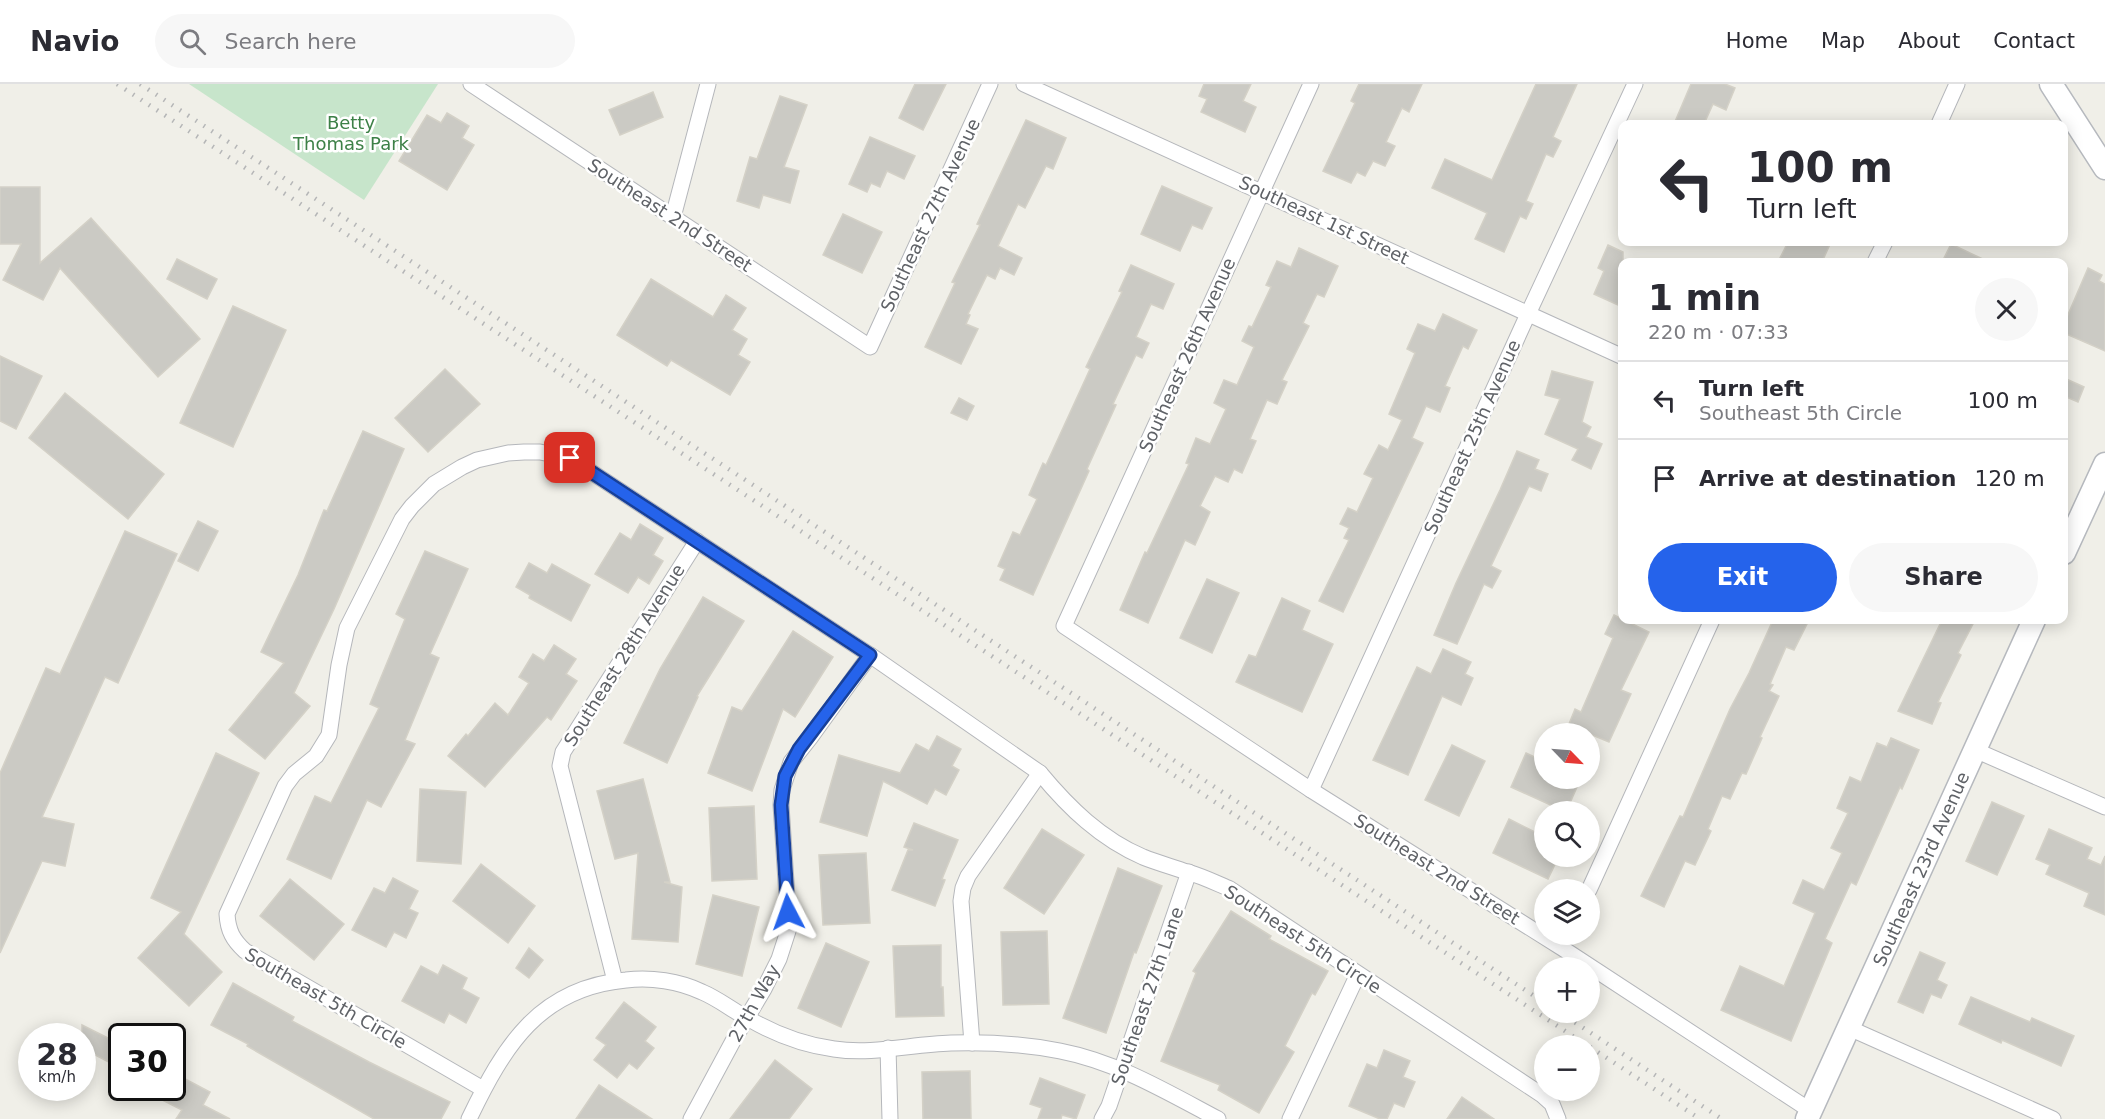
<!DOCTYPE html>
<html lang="en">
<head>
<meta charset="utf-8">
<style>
	body { margin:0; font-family:"DejaVu Sans",sans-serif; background:#f7f7f7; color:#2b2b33; height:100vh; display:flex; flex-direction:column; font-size:22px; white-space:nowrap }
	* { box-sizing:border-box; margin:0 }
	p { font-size:20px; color:#7c7c81 }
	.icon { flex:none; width:33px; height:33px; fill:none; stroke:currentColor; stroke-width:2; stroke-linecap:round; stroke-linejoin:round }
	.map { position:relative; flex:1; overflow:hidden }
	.drawer { position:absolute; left:1618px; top:174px; width:450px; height:366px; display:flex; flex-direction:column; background:#fff; border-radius:12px; box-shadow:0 3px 15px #0003 }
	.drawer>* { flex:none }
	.top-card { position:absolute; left:1618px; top:36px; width:450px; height:126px; border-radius:12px; box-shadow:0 3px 15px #0003; background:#fff; color:#2b2b33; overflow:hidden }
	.needle { width:39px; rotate:115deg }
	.controls { position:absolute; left:1534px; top:639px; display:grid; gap:12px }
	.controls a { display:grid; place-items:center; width:66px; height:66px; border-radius:50%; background:#fff; box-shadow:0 3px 15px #0003; font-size:30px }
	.speed { position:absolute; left:18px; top:939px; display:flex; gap:12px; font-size:30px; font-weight:700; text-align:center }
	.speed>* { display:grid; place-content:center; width:78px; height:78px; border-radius:50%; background:#fff; box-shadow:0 3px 15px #0003; line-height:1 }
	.speed small { font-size:15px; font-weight:400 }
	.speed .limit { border:3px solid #111; border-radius:9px; background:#fff; color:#111 }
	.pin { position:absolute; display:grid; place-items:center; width:51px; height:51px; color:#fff; margin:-26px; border-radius:12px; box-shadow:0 3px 9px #0006 }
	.me { position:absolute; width:66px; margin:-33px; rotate:356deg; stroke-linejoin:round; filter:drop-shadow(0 0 4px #0008) }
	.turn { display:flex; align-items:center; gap:21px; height:126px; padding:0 30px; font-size:27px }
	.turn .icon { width:78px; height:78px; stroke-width:2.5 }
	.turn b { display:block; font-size:42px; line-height:51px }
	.round { display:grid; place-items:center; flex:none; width:63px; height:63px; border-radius:32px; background:#f7f7f7 }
	.headline { display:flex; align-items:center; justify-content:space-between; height:102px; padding:0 30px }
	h1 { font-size:36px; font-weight:700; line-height:45px }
	.primary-button { display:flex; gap:12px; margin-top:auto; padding:12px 30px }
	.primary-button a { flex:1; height:69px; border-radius:36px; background:#2563eb; color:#fff; font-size:24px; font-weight:700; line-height:69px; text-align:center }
	.primary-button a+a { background:#f7f7f7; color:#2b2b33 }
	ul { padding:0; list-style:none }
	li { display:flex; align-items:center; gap:18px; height:78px; padding:0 30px; border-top:2px solid #e1e1e2 }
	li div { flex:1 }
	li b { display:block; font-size:22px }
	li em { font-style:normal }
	header { display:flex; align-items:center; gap:36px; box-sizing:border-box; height:84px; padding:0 30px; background:#fff; border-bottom:2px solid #e1e1e2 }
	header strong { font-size:28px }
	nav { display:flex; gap:33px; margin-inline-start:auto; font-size:21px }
	.search { width:420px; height:54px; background:#f7f7f7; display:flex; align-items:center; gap:15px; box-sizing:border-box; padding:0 21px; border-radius:33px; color:#7c7c81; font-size:22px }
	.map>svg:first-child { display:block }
</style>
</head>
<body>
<header>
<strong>Navio</strong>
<div class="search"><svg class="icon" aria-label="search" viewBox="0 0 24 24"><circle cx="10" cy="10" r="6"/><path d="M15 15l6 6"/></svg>Search here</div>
<nav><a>Home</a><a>Map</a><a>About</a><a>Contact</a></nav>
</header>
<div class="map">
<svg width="2105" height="1035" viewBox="0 0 2105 1035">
	<rect width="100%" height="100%" fill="#f0efe8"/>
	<path fill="#c7e5cb" d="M 189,0 L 438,0 L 364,116 Z"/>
	<g fill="#cbcac4" stroke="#d4d1c7" stroke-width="1.5">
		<path d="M 915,0 L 946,0 L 923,46 L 899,34 Z"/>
		<path d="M 1204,0 L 1251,0 L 1243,17 L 1256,23 L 1245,48 L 1201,28 L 1207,15 L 1199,12 Z"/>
		<path d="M 1359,0 L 1422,0 L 1409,28 L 1402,24 L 1386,58 L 1395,62 L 1385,82 L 1373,77 L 1365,92 L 1357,88 L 1351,99 L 1323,87 L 1355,19 L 1351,17 Z"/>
		<path d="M 1536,0 L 1577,0 L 1553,53 L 1561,57 L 1553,73 L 1546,70 L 1526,117 L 1533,120 L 1526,135 L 1520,132 L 1504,168 L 1475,155 L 1487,129 L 1432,104 L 1445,75 L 1492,96 Z"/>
		<path d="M 1691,0 L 1725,0 L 1735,4 L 1726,26 L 1713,20 L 1704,40 L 1674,40 Z"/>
		<path d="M 653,8 L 663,33 L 620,51 L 609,26 Z"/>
		<path d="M 780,12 L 807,21 L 784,83 L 799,87 L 790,119 L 763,111 L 759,124 L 737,117 L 750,73 L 757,75 Z"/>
		<path d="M 447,29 L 469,42 L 462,54 L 474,61 L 447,106 L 399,77 L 427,31 L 441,39 Z"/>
		<path d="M 1026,36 L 1066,54 L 1053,85 L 1046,82 L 1025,124 L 1018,120 L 998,162 L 1022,174 L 1014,191 L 1000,184 L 995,195 L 987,191 L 968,230 L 970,231 L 966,240 L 978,245 L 961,280 L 925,263 L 955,199 L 952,198 L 980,141 L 977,140 Z"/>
		<path d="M 870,53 L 915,72 L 904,95 L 887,87 L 880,103 L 871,99 L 867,108 L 849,100 Z"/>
		<path d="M 1162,102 L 1212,124 L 1202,145 L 1192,141 L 1180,167 L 1141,150 Z"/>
		<path d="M 0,103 L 40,103 L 40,179 L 91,134 L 200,255 L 158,293 L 60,184 L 43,216 L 3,196 L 21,160 L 0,160 Z"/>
		<path d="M 843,130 L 882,148 L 862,189 L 823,171 Z"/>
		<path d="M 1788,158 L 1831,158 L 1822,178 L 1778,178 Z"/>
		<path d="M 1951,160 L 1989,178 L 1942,178 Z"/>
		<path d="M 1608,161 L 1623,168 L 1623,208 L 1618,221 L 1594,210 L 1604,187 L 1598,184 Z"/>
		<path d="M 1299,164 L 1338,182 L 1324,213 L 1317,210 L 1303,239 L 1309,242 L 1282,296 L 1287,298 L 1277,320 L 1267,316 L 1250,355 L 1256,357 L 1242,389 L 1234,385 L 1228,398 L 1215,392 L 1200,422 L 1210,428 L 1195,461 L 1185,456 L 1148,539 L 1120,526 L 1145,468 L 1147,469 L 1189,380 L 1186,379 L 1196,354 L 1210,360 L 1226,325 L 1214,319 L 1224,296 L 1237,301 L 1254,263 L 1242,257 L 1249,242 L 1252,243 L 1271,203 L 1266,201 L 1277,177 L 1291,183 Z"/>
		<path d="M 177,175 L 217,195 L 207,215 L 167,195 Z"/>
		<path d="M 1131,181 L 1174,200 L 1163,225 L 1151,220 L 1136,253 L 1149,259 L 1142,274 L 1136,271 L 1113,320 L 1116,321 L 1087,385 L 1089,387 L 1033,511 L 1000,496 L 1005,485 L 998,482 L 1013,448 L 1020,451 L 1037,415 L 1029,411 L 1043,379 L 1046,381 L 1090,285 L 1086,283 L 1122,208 L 1119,207 Z"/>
		<path d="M 2088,184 L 2102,191 L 2099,197 L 2105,200 L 2105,267 L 2064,249 L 2064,240 Z"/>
		<path d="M 651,195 L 713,233 L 726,211 L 746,224 L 732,246 L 747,255 L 738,271 L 750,278 L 730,311 L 671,276 L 667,282 L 617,251 Z"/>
		<path d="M 233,222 L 286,246 L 233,363 L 180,339 Z"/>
		<path d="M 1443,230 L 1477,246 L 1468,265 L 1463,262 L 1445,302 L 1450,304 L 1440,328 L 1426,322 L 1412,354 L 1423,359 L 1343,528 L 1319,517 L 1349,456 L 1344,454 L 1349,444 L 1340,440 L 1348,424 L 1357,428 L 1373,394 L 1364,390 L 1379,361 L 1388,366 L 1402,336 L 1389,330 L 1415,269 L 1407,265 L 1418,240 L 1435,247 Z"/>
		<path d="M 0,272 L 42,292 L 16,345 L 0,337 Z"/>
		<path d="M 445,285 L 480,320 L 428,368 L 395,334 Z"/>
		<path d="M 1552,287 L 1593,298 L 1582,338 L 1591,343 L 1586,353 L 1602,360 L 1591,385 L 1572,376 L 1578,365 L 1545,350 L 1560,315 L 1545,311 Z"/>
		<path d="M 2064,294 L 2084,303 L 2078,318 L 2064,312 Z"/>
		<path d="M 65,309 L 164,390 L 128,435 L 29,354 Z"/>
		<path d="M 959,314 L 974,322 L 967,336 L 951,329 Z"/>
		<path d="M 363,347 L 404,365 L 334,525 L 294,609 L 310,622 L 265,675 L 229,646 L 284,579 L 261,568 L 298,491 L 324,426 L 327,427 Z"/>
		<path d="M 1517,367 L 1539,376 L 1535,385 L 1548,390 L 1541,407 L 1529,402 L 1491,482 L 1501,487 L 1492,504 L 1484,500 L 1457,560 L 1434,551 L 1456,499 L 1500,406 Z"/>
		<path d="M 198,437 L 218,447 L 198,487 L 178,477 Z"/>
		<path d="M 640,440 L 663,454 L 653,471 L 663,477 L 649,500 L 638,493 L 628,509 L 595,490 L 620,449 L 631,456 Z"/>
		<path d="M 125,447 L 177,470 L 118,599 L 105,593 L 42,733 L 74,740 L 65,782 L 42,777 L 0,869 L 0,689 L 46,584 L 60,590 Z"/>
		<path d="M 425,467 L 468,485 L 430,570 L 439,574 L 405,656 L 415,660 L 381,723 L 367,716 L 331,795 L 287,775 L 315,712 L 331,719 L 379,624 L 370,620 L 405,535 L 396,530 Z"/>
		<path d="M 529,479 L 547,489 L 552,480 L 590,501 L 571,537 L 529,514 L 530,511 L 516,503 Z"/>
		<path d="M 1207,495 L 1239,509 L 1212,569 L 1180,554 Z"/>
		<path d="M 703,513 L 744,537 L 697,612 L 698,613 L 667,679 L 624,659 L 660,585 Z"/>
		<path d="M 1282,514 L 1310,527 L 1302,546 L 1333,560 L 1302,628 L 1236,598 L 1249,571 L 1256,573 Z"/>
		<path d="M 1614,531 L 1649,548 L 1621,606 L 1631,610 L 1609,658 L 1590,650 L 1565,650 L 1575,625 L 1581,628 L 1613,554 L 1605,550 Z"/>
		<path d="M 1773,536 L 1809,536 L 1794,566 L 1786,563 L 1770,600 L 1773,601 L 1769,607 L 1779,612 L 1760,653 L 1762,654 L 1746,690 L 1742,689 L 1730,715 L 1722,712 L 1708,745 L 1711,747 L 1695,781 L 1685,777 L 1664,823 L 1641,812 L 1680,732 L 1683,733 L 1730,625 L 1749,589 Z"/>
		<path d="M 1942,536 L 1975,536 L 1958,569 L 1961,571 L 1938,618 L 1941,619 L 1932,640 L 1898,627 Z"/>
		<path d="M 793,547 L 833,573 L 795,633 L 783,625 L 752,707 L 708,689 L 732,623 L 742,627 Z"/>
		<path d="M 554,561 L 576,575 L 566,590 L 577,597 L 551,636 L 547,633 L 485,703 L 448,672 L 466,650 L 468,652 L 495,619 L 508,631 L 529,599 L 519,593 L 533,570 L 544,577 Z"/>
		<path d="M 1443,565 L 1471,578 L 1465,590 L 1473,594 L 1461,621 L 1442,612 L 1408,691 L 1373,676 L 1417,583 L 1431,590 Z"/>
		<path d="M 937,652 L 961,665 L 952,682 L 959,686 L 946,711 L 935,705 L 927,720 L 883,697 L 867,752 L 820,738 L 839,671 L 900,689 L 916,660 L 929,667 Z"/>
		<path d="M 1891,654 L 1919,666 L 1902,705 L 1900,703 L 1856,801 L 1851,798 L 1825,855 L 1832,859 L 1791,957 L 1721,926 L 1740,882 L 1784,902 L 1815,829 L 1793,819 L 1803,796 L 1824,806 L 1842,769 L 1831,764 L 1848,729 L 1837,724 L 1850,693 L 1861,698 L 1877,659 L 1887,663 Z"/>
		<path d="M 1452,661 L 1485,677 L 1459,732 L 1425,716 Z"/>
		<path d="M 216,669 L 259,689 L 184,850 L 222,888 L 189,922 L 138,874 L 181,828 L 151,814 Z"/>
		<path d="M 1526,669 L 1545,678 L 1545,694 L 1581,694 L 1566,728 L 1511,703 Z"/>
		<path d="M 643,695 L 670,798 L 664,798 L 682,803 L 678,858 L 632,855 L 638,769 L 615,775 L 597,707 Z"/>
		<path d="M 420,705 L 466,708 L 461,780 L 417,777 Z"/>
		<path d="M 1992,718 L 2024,732 L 1997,791 L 1966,777 Z"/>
		<path d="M 754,722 L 757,795 L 712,797 L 709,724 Z"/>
		<path d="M 1509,735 L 1545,753 L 1545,772 L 1559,772 L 1548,795 L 1493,769 Z"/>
		<path d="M 914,739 L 958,756 L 942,795 L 945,796 L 935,822 L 892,806 L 908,766 L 913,766 L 904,763 Z"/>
		<path d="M 1042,745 L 1084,771 L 1044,830 L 1004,804 Z"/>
		<path d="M 2049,745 L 2092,764 L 2087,775 L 2101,781 L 2105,772 L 2105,831 L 2084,822 L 2089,809 L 2046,790 L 2050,781 L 2036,775 Z"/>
		<path d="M 866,769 L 870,839 L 823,841 L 819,771 Z"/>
		<path d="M 481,780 L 535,822 L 508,859 L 453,817 Z"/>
		<path d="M 1118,784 L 1162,802 L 1136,869 L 1134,868 L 1106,949 L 1063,934 Z"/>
		<path d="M 393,794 L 418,807 L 409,825 L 418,829 L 406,854 L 394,848 L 386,863 L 352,846 L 374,804 L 385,809 Z"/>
		<path d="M 290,795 L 344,840 L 314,876 L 260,832 Z"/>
		<path d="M 713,811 L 759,823 L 742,892 L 696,880 Z"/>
		<path d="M 1231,827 L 1271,852 L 1269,855 L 1328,887 L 1315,911 L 1312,909 L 1285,962 L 1294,968 L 1259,1029 L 1218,1006 L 1220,1001 L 1161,977 L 1196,889 L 1193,887 Z"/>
		<path d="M 1047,847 L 1049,920 L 1003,921 L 1001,848 Z"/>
		<path d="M 826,859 L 869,878 L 841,943 L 798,924 Z"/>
		<path d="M 941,861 L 941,903 L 943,903 L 944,932 L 896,933 L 893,862 Z"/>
		<path d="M 529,864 L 543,876 L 529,894 L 516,884 Z"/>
		<path d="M 1920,868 L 1945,879 L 1937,896 L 1947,901 L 1941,914 L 1931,910 L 1923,929 L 1898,918 Z"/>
		<path d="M 443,881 L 467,894 L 462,905 L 479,914 L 466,939 L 449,929 L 444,939 L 402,917 L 421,882 L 438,891 Z"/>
		<path d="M 233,899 L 294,933 L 292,937 L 369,978 L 450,1018 L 441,1035 L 374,1035 L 247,962 L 248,960 L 211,941 Z"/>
		<path d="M 1971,913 L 2030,938 L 2032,934 L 2074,952 L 2061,982 L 2002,956 L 2001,959 L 1959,940 Z"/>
		<path d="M 624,918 L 656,943 L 645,957 L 654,964 L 637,985 L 629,979 L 617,994 L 594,976 L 606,961 L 596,954 Z"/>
		<path d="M 82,941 L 122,961 L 122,985 L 82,964 Z"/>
		<path d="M 1384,966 L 1410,977 L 1403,993 L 1415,998 L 1404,1023 L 1394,1019 L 1387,1035 L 1380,1035 L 1349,1022 L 1367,980 L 1377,984 Z"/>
		<path d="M 775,976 L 812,1005 L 789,1035 L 730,1035 Z"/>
		<path d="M 970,987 L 971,1035 L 923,1035 L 922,988 Z"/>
		<path d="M 172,988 L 210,1008 L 203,1021 L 230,1035 L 176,1035 L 182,1026 L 139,1004 L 172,1004 Z"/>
		<path d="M 1040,994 L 1085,1011 L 1076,1035 L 1062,1031 L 1061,1035 L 1038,1035 L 1042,1024 L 1030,1020 Z"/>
		<path d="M 599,1001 L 652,1035 L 576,1035 Z"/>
		<path d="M 1462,1013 L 1494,1035 L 1447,1035 Z"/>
	</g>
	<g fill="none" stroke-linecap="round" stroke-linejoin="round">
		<g stroke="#b5b7bb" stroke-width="17">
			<g id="street">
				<path d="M 471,0 L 870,263 L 990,0"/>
				<path d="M 1024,0 L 1623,273"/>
				<path d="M 1311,0 L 1064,542 L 1311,706 L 1562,864 L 1811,1027"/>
				<path d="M 1939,40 L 1957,0"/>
				<path d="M 673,133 L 708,0"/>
				<path d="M 1875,178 L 1885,158"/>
				<path d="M 1975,666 L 2105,723"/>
				<path d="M 1311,706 L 1528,230 L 1635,0"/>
				<path d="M 1589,806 L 1712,536"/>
				<path d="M 615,897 L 560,682 L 563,668 L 697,457"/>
				<path d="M 1849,944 L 2053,1035"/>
				<path d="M 972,959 L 961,817 L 963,804 L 968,792 L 1040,689"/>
				<path d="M 888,964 L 890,1035"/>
				<path d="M 483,1005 L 245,867 C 233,856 228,847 227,830 L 285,702 L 294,690 L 316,672 L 329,651 L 339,581 L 347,544 L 402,435 L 412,422 L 434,400 L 462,383 L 477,376 L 508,369 L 524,368 L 540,368 L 570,374 L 870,571 L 1040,689 C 1069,724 1101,755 1143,773 C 1158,779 1173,783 1187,788 C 1202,792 1216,799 1230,805 L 1542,1011 L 1552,1020 L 1558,1035"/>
				<path d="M 469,1035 C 504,962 539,904 626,896 C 651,893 679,897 702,908 C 719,915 733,927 749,935 C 775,950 803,961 834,965 C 873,971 912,960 951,959 C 987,958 1025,960 1060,967 C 1117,978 1167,1008 1218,1035"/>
				<path d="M 691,1035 L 733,957 L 764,905 L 779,875 L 789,844 L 781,721 L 782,706 L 791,678 L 810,654 L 870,571"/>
				<path d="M 1102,1035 L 1109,1022 L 1189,788"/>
				<path d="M 1290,1035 L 1358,890"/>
			</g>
		</g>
		<g stroke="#b6b9be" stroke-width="25">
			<g id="secondary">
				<path d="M 2051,0 L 2105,84"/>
				<path d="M 2064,469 L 2105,380"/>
				<path d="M 1807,1035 L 2034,536"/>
			</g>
		</g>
		<use href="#street" stroke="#fff" stroke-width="15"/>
		<use href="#secondary" stroke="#fff" stroke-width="22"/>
		<g stroke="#b5b6b7" stroke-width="4.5" stroke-dasharray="1.5 8" stroke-linecap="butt">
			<path d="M 117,0 L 1588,962"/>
			<path d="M 140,0 L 1545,919"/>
			<path d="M 1559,928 L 1722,1035"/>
			<path d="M 1590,963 L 1700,1035"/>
		</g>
	</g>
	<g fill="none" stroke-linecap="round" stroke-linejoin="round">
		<g stroke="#184099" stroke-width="15">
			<path id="route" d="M 570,374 L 870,571 L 799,665 L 785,692 L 781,721 L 788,828"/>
		</g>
		<use href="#route" stroke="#2563eb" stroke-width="10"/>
	</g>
	<g text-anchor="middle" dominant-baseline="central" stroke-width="5" stroke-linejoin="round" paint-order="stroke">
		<g font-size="18" fill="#3d8047" stroke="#fff">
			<text x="351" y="38">Betty<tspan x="351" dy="21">Thomas Park</tspan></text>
		</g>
		<g font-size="18" fill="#5f6267" stroke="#fff">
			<text transform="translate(670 131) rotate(33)">Southeast 2nd Street</text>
			<text transform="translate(930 131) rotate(-65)">Southeast 27th Avenue</text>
			<text transform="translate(1324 136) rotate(25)">Southeast 1st Street</text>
			<text transform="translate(1187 271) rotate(-66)">Southeast 26th Avenue</text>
			<text transform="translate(1472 353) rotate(-66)">Southeast 25th Avenue</text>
			<text transform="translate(624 571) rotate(-58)">Southeast 28th Avenue</text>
			<text transform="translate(1437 785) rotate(32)">Southeast 2nd Street</text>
			<text transform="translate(1921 785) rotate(-66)">Southeast 23rd Avenue</text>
			<text transform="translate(1303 855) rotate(33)">Southeast 5th Circle</text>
			<text transform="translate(1147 912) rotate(-71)">Southeast 27th Lane</text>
			<text transform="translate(326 914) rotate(30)">Southeast 5th Circle</text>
			<text transform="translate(754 919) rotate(-61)">27th Way</text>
		</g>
	</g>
</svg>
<div class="controls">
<a><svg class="needle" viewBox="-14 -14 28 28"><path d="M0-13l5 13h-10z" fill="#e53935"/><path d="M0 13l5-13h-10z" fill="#7c7c81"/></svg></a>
<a><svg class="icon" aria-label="search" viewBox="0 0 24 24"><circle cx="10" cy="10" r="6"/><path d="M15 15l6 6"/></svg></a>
<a><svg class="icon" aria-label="layers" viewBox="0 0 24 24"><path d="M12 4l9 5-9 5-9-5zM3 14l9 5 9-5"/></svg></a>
<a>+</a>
<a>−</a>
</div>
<div class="speed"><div>28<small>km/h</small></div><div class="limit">30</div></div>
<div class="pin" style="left:570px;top:374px;background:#d93025"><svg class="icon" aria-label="arrive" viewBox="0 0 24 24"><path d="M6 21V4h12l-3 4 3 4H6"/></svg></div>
<svg class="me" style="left:788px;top:828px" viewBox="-20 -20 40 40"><path d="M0-17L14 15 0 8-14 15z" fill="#2563eb" stroke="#fff" stroke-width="4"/></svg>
<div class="top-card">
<div class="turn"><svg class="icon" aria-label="left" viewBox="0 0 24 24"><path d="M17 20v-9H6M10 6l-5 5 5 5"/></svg><div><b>100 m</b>Turn left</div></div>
</div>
<section class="drawer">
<div class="headline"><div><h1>1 min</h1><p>220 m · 07:33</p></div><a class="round"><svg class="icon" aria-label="close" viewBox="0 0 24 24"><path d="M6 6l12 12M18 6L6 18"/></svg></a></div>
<ul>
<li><svg class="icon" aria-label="left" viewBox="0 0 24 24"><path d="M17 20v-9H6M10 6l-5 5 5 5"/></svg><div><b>Turn left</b><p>Southeast 5th Circle</p></div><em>100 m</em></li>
<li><svg class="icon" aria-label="arrive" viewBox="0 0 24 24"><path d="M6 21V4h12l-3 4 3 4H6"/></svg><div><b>Arrive at destination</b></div><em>120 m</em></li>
</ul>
<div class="primary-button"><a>Exit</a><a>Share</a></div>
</section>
</div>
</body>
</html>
